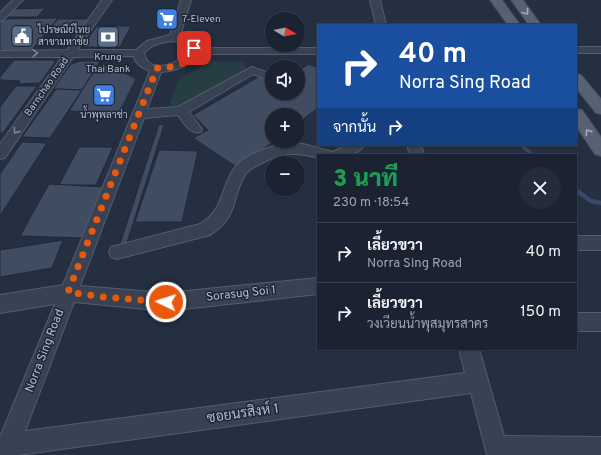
<!DOCTYPE html>
<html lang="th">
<head>
<meta charset="utf-8">
<style>
	body { margin:0; font-family:Overpass,Sarabun,sans-serif; background:#242b3a; color:#f1f3f6; height:100vh; display:flex; flex-direction:column; font-size:15px; white-space:nowrap }
	* { box-sizing:border-box; margin:0 }
	p { font-size:13px; color:#a0a4ac }
	.icon { flex:none; width:22px; height:22px; fill:none; stroke:currentColor; stroke-width:2; stroke-linecap:round; stroke-linejoin:round }
	.map { position:relative; flex:1; overflow:hidden }
	.panel { position:absolute; left:317px; top:154px; width:260px; height:196px; display:flex; flex-direction:column; background:#1b2332; border-radius:0px; box-shadow:0 1px 3px #0004,0 0 0 1px #39404d }
	.panel>* { flex:none }
	.banner { position:absolute; left:317px; top:24px; width:260px; height:122px; border-radius:0px; box-shadow:0 1px 3px #0004,0 0 0 1px #39404d; background:#1a4fa0; color:#fff; overflow:hidden }
	.needle { width:26px; rotate:100deg }
	.buttons { position:absolute; left:265px; top:12px; display:grid; gap:8px }
	.buttons a { display:grid; place-items:center; width:40px; height:40px; border-radius:50%; background:#1b2332; box-shadow:0 1px 3px #0004,0 0 0 1px #39404d; font-size:20px }
	.pin { position:absolute; display:grid; place-items:center; width:34px; height:34px; color:#fff; margin:-17px; border-radius:8px; box-shadow:0 2px 6px #0006 }
	.me { position:absolute; width:44px; margin:-22px; rotate:274deg; stroke-linejoin:round; filter:drop-shadow(0 0 3px #0008) }
	.turn { display:flex; align-items:center; gap:14px; height:84px; padding:0 16px; font-size:18px }
	.turn .icon { width:52px; height:52px; stroke-width:2.5 }
	.turn b { display:block; font-size:28px; line-height:34px }
	.then { display:flex; align-items:center; height:38px; padding:0 16px; background:#0003; gap:8px; font-size:15px }
	.round { display:grid; place-items:center; flex:none; width:42px; height:42px; border-radius:21px; background:#242b3a }
	.summary { display:flex; align-items:center; justify-content:space-between; height:68px; padding:0 16px }
	h1 { font-size:24px; font-weight:800; line-height:30px; color:#1e9e55 }
	ul { padding:0; list-style:none }
	li { display:flex; align-items:center; gap:12px; height:60px; padding:0 16px; border-top:1px solid #39404d }
	li div { flex:1 }
	li b { display:block; font-size:15px }
	li em { font-style:normal }
	.map>svg:first-child { display:block }
</style>
</head>
<body>
<div class="map">
<svg width="601" height="455" viewBox="0 0 601 455">
	<rect width="100%" height="100%" fill="#242f42"/>
	<path fill="#263e43" d="M 211,61 L 246,62 L 245,72 L 182,109 L 168,109 L 179,79 Z"/>
	<g fill="none" stroke-linecap="round" stroke-linejoin="round">
		<path stroke="#37496a" stroke-width="3.5" d="M 521,145 L 533,155"/>
		<path stroke="#37496a" stroke-width="4.5" d="M 576,190 L 591,201 L 601,203"/>
	</g>
	<g fill="#404c62" stroke="#1f2939">
		<path d="M 45,8 L 37,17 L 3,17 L 11,9 Z"/>
		<path d="M 58,18 L 31,51 L 0,51 L 0,21 L 2,19 Z"/>
		<path d="M 58,19 L 91,19 L 85,27 L 51,27 Z"/>
		<path d="M 97,26 L 131,26 L 120,47 L 82,47 Z"/>
		<path d="M 14,60 L 53,60 L 55,62 L 40,83 L 18,84 L 20,81 L 0,80 L 0,77 Z"/>
		<path d="M 80,61 L 100,61 L 82,90 L 53,89 L 71,64 Z"/>
		<path d="M 309,64 L 318,68 L 318,108 L 298,123 L 298,115 L 272,115 L 272,141 L 274,141 L 238,168 L 193,138 L 208,130 L 193,115 L 260,76 L 272,84 L 272,93 L 298,93 L 298,71 Z"/>
		<path d="M 98,65 L 116,66 L 118,69 L 136,79 L 119,113 L 69,111 Z"/>
		<path d="M 16,86 L 37,86 L 3,133 L 0,133 L 0,107 Z"/>
		<path d="M 56,89 L 82,90 L 50,138 L 22,137 Z"/>
		<path d="M 159,124 L 164,125 L 126,246 L 119,247 Z"/>
		<path d="M 22,142 L 47,143 L 0,216 L 0,174 Z"/>
		<path d="M 79,147 L 113,147 L 96,185 L 59,185 Z"/>
		<path d="M 159,150 L 198,151 L 182,222 L 135,222 Z"/>
		<path d="M 49,184 L 105,187 L 83,238 L 20,236 Z"/>
		<path d="M 63,240 L 52,268 L 0,277 L 0,250 Z"/>
	</g>
	<g fill="none" stroke-linecap="round" stroke-linejoin="round">
		<g stroke="#535d6c" stroke-width="2">
			<g id="minor">
				<path d="M 13,0 L 23,0 L 3,20 L 0,21 L 0,13 Z"/>
				<path d="M 102,0 L 112,0 L 77,50 L 136,50 L 147,41 L 170,35 L 181,0 L 191,0 L 180,36 C 188,37 195,40 198,48 L 318,48 L 318,54 L 197,54 C 189,67 176,71 161,72 L 147,109 L 178,107 L 252,67 L 272,74 L 272,81 L 253,74 L 189,112 L 202,129 L 201,132 C 190,135 184,123 178,115 L 144,118 L 80,286 L 166,293 L 318,278 L 318,294 L 166,311 L 74,302 L 25,431 L 465,373 L 459,349 L 479,349 L 504,436 L 601,437 L 601,455 L 487,455 L 471,393 L 18,455 L 0,455 L 0,437 L 55,304 L 0,313 L 0,295 L 63,285 L 150,71 C 143,68 135,65 134,56 L 73,57 L 5,158 L 0,159 L 0,144 L 62,57 L 0,57 L 0,51 L 67,50 ZM 174,41 C 181,42 186,44 189,51 C 180,64 148,76 144,53 C 152,44 162,42 174,41 Z"/>
				<path d="M 370,0 L 380,0 L 386,25 L 376,25 Z"/>
				<rect x="576" y="47" width="25" height="6"/>
				<path d="M 288,143 L 303,144 L 333,152 L 346,145 L 365,145 C 356,159 332,155 318,155 L 318,158 C 297,152 282,152 262,163 C 256,166 248,170 245,175 C 230,200 240,215 210,235 L 117,259 L 111,257 L 109,252 L 111,247 L 200,224 C 224,209 220,191 233,170 C 243,154 271,146 288,143 Z"/>
				<path d="M 407,145 L 421,145 L 424,155 L 410,155 Z"/>
				<rect x="576" y="236" width="25" height="14"/>
				<rect x="576" y="313" width="25" height="18"/>
			</g>
		</g>
		<g stroke="#424b5b" stroke-width="2">
			<g id="major">
				<path d="M 490,0 L 502,0 L 520,25 L 508,25 Z"/>
				<path d="M 511,0 L 523,0 L 541,25 L 529,25 Z"/>
				<path d="M 576,74 L 581,75 L 601,99 L 601,114 L 596,113 L 576,88 Z"/>
				<path d="M 576,109 L 582,110 L 601,137 L 601,156 L 595,154 L 576,126 Z"/>
			</g>
		</g>
		<use href="#minor" fill="#384252" fill-rule="evenodd"/>
		<use href="#major" fill="#566172" fill-rule="evenodd"/>
	</g>
	<defs><path id="oneway-chevron" d="M-2-3.5L2.5 0L-2 3.5" fill="none" stroke-width="1.6" stroke-linecap="round" stroke-linejoin="round"/></defs>
	<g stroke="#a2abba">
		<use href="#oneway-chevron" transform="translate(526 12) rotate(53)"/>
		<use href="#oneway-chevron" transform="translate(588 132) rotate(-125)"/>
	</g>
	<g stroke="#7d8695">
		<use href="#oneway-chevron" transform="translate(35 53) rotate(-1)"/>
		<use href="#oneway-chevron" transform="translate(16 131) rotate(125)"/>
	</g>
	<g fill="none" stroke-linecap="round" stroke-linejoin="round">
		<path stroke="#ea580c" stroke-width="7" stroke-dasharray="0 12.6" d="M 166,302 L 103,297 L 68,292 L 157,68 C 169,68 194,65 194,48"/>
	</g>
	<defs>
		<g id="supermarket-square" transform="scale(1.15)"><rect x="-9" y="-9" width="18" height="18" rx="4" fill="#3f7fe0" stroke="#1d2737"/><path d="M-6-5.5h2.5l.6 2H6L4.5 2H-2.5L-4.4-4H-6ZM-1.5 3.2a1.3 1.3 0 1 0 .1 0ZM3 3.2a1.3 1.3 0 1 0 .1 0Z" fill="#fff"/></g>
		<g id="civic-square" transform="scale(1.15)"><rect x="-9" y="-9" width="18" height="18" rx="4" fill="#5c6f8a" stroke="#1d2737"/><path d="M-.6-6.5H3V-4.5H.6V-3L4-1V1h2V6H-6V1h2V-1L-.6-3ZM-1.2 2.5V6h2.4V2.5Z" fill="#fff"/></g>
		<g id="bank-square" transform="scale(1.15)"><rect x="-9" y="-9" width="18" height="18" rx="4" fill="#5c6f8a" stroke="#1d2737"/><path d="M-6-4H6V4H-6ZM0-2.3a2.3 2.3 0 1 0 0 4.6a2.3 2.3 0 1 0 0-4.6Z" fill="#fff"/></g>
	</defs>
	<g fill-rule="evenodd">
		<use href="#supermarket-square" x="167" y="19"/>
		<use href="#civic-square" x="22" y="36"/>
		<use href="#bank-square" x="108" y="37"/>
		<use href="#supermarket-square" x="104" y="95"/>
	</g>
	<g text-anchor="middle" dominant-baseline="central" stroke-width="3" stroke-linejoin="round" paint-order="stroke">
		<g font-size="10" fill="#b5bdcc" stroke="#1d2737" text-anchor="start">
			<text x="182" y="19">7-Eleven</text>
			<text x="38" y="30">ไปรษณีย์ไทย<tspan x="38" dy="12">สาขามหาชัย</tspan></text>
			<text x="108" y="57" text-anchor="middle">Krung<tspan x="108" dy="12">Thai Bank</tspan></text>
			<text x="104" y="115" text-anchor="middle">น้ำพุพลาซ่า</text>
		</g>
		<g font-size="10" fill="#b5bdcc" stroke="#1d2737">
			<text transform="translate(47 87) rotate(-55)">Barnchao Road</text>
		</g>
		<g font-size="12" fill="#b5bdcc" stroke="#1d2737">
			<text transform="translate(241 294) rotate(-6)">Sorasug Soi 1</text>
			<text transform="translate(45 351) rotate(-69)">Norra Sing Road</text>
		</g>
		<g font-size="14" fill="#b5bdcc" stroke="#1d2737">
			<text transform="translate(243 414) rotate(-8)">ซอยนรสิงห์ 1</text>
		</g>
	</g>
</svg>
<div class="buttons">
<a><svg class="needle" viewBox="-14 -14 28 28"><path d="M0-13l5 13h-10z" fill="#e53935"/><path d="M0 13l5-13h-10z" fill="#a0a4ac"/></svg></a>
<a><svg class="icon" aria-label="sound" viewBox="0 0 24 24"><path d="M4 9h4l5-4v14l-5-4H4zM17 9q2 3 0 6"/></svg></a>
<a>+</a>
<a>−</a>
</div>
<div class="pin" style="left:194px;top:48px;background:#d93025"><svg class="icon" aria-label="arrive" viewBox="0 0 24 24"><path d="M6 21V4h12l-3 4 3 4H6"/></svg></div>
<svg class="me" style="left:166px;top:302px" viewBox="-20 -20 40 40"><circle r="17" fill="#ea580c" stroke="#fff" stroke-width="3"/><path d="M0-11L8 9 0 5-8 9z" fill="#fff"/></svg>
<div class="banner">
<div class="turn"><svg class="icon" aria-label="right" viewBox="0 0 24 24"><path d="M7 20v-9h11M14 6l5 5-5 5"/></svg><div><b>40 m</b>Norra Sing Road</div></div>
<div class="then">จากนั้น<svg class="icon" aria-label="right" viewBox="0 0 24 24"><path d="M7 20v-9h11M14 6l5 5-5 5"/></svg></div>
</div>
<section class="panel">
<div class="summary"><div><h1>3 นาที</h1><p>230 m · 18:54</p></div><a class="round"><svg class="icon" aria-label="close" viewBox="0 0 24 24"><path d="M6 6l12 12M18 6L6 18"/></svg></a></div>
<ul>
<li><svg class="icon" aria-label="right" viewBox="0 0 24 24"><path d="M7 20v-9h11M14 6l5 5-5 5"/></svg><div><b>เลี้ยวขวา</b><p>Norra Sing Road</p></div><em>40 m</em></li>
<li><svg class="icon" aria-label="right" viewBox="0 0 24 24"><path d="M7 20v-9h11M14 6l5 5-5 5"/></svg><div><b>เลี้ยวขวา</b><p>วงเวียนน้ำพุสมุทรสาคร</p></div><em>150 m</em></li>
</ul>
</section>
</div>
</body>
</html>
